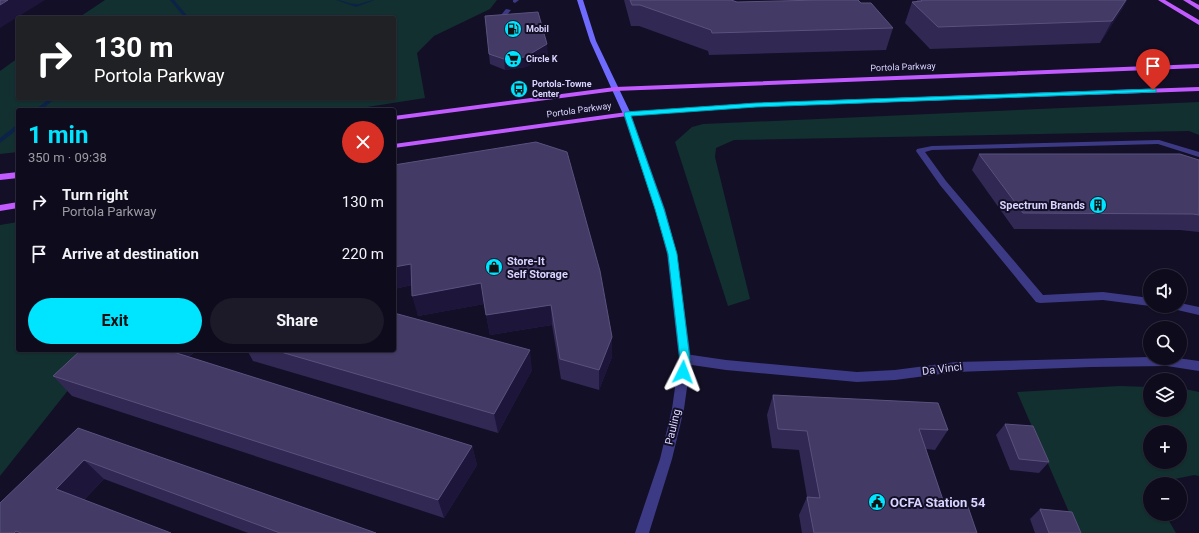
<!DOCTYPE html>
<html lang="en">
<head>
<meta charset="utf-8">
<style>
	body { margin:0; font-family:Roboto,sans-serif; background:#1c1929; color:#f1f3f6; height:100vh; display:flex; flex-direction:column; font-size:15px; white-space:nowrap }
	* { box-sizing:border-box; margin:0 }
	p { font-size:13px; color:#9b9ba3 }
	.icon { flex:none; width:22px; height:22px; fill:none; stroke:currentColor; stroke-width:2; stroke-linecap:round; stroke-linejoin:round }
	.map { position:relative; flex:1; overflow:hidden }
	.details { position:absolute; left:16px; top:108px; width:380px; height:244px; display:flex; flex-direction:column; background:#0e0b1c; border-radius:4px; box-shadow:0 1px 3px #0004,0 0 0 1px #2e2b3b }
	.details>* { flex:none }
	.guide { position:absolute; left:16px; top:16px; width:380px; height:84px; border-radius:4px; box-shadow:0 1px 3px #0004,0 0 0 1px #2e2b3b; background:#202124; color:#fff; overflow:hidden }
	.buttons { position:absolute; left:1143px; top:269px; display:grid; gap:8px }
	.buttons a { display:grid; place-items:center; width:44px; height:44px; border-radius:50%; background:#0e0b1c; box-shadow:0 1px 3px #0004,0 0 0 1px #2e2b3b; font-size:20px }
	.pin { position:absolute; display:grid; place-items:center; width:34px; height:34px; color:#fff; margin:-41px -17px; border-radius:50% 50% 50% 0; rotate:-45deg; box-shadow:0 0 4px #0007 }
	.pin .icon { rotate:45deg }
	.me { position:absolute; width:44px; margin:-22px; rotate:3deg; stroke-linejoin:round; filter:drop-shadow(0 0 3px #0008) }
	.turn { display:flex; align-items:center; gap:14px; height:84px; padding:0 12px; font-size:18px }
	.turn .icon { width:52px; height:52px; stroke-width:2.5 }
	.turn b { display:block; font-size:28px; line-height:34px }
	.round { display:grid; place-items:center; flex:none; width:42px; height:42px; border-radius:21px; background:#1c1929 }
	.overview { display:flex; align-items:center; justify-content:space-between; height:68px; padding:0 12px }
	h1 { font-size:24px; font-weight:700; line-height:30px; color:#00e5ff }
	.cta { display:flex; gap:8px; margin-top:auto; padding:8px 12px }
	.cta a { flex:1; height:46px; border-radius:24px; background:#00e5ff; color:#111; font-size:16px; font-weight:700; line-height:46px; text-align:center }
	.cta a+a { background:#1c1929; color:#f1f3f6 }
	ul { padding:0; list-style:none }
	li { display:flex; align-items:center; gap:12px; height:52px; padding:0 12px }
	li div { flex:1 }
	li b { display:block; font-size:15px }
	li em { font-style:normal }
	.map>svg:first-child { display:block }
</style>
</head>
<body>
<div class="map">
<svg width="1199" height="533" viewBox="0 0 1199 533">
	<rect width="100%" height="100%" fill="#130f26"/>
	<g fill="#12302f" fill-rule="evenodd">
		<path d="M 105,0 L 497,0 L 490,9 L 434,36 L 417,53 L 425,98 L 348,110 L 18,110 L 18,152 L 0,154 L 0,71 L 18,58 L 18,98 L 394,98 L 394,18 L 78,18 Z"/>
		<path d="M 1199,102 L 1199,135 L 1189,131 L 734,140 L 716,148 L 715,157 L 750,299 L 728,306 L 675,142 L 692,127 L 703,124 Z"/>
		<path d="M 18,222 L 18,350 L 100,350 L 0,476 L 0,225 Z"/>
		<path d="M 1119,386 L 1150,387 L 1150,410 L 1180,410 L 1180,388 L 1199,392 L 1199,476 L 1194,475 L 1170,480 L 1168,484 L 1150,484 L 1150,514 L 1165,514 L 1176,533 L 1078,533 L 1017,392 ZM 1150,432 L 1180,432 L 1180,462 L 1150,462 Z"/>
	</g>
	<g fill="none" stroke-linecap="round" stroke-linejoin="round">
		<g fill="#0c2248" fill-rule="evenodd">
			<path d="M 170,0 L 174,0 L 189,18 L 185,18 Z"/>
			<path d="M 336,0 C 343,0 349,4 356,4 C 361,5 368,0 375,0 L 356,7 Z"/>
			<path d="M 50,98 L 56,98 L 41,110 L 35,110 Z"/>
			<path d="M 18,124 L 18,129 L 0,143 L 0,138 Z"/>
		</g>
		<g fill="#3d3a85" fill-rule="evenodd">
			<path d="M 513,0 L 519,0 L 515,3 L 513,2 Z"/>
			<path d="M 506,9 L 511,10 L 501,22 L 497,22 L 496,21 Z"/>
			<path d="M 1159,140 L 1199,152 L 1199,157 L 1158,144 L 932,150 L 925,152 L 946,181 L 1043,295 L 1103,292 L 1150,298 L 1150,306 L 1103,300 L 1040,303 L 1036,302 L 940,185 L 916,151 L 917,149 L 932,146 Z"/>
			<path d="M 1180,303 L 1199,307 L 1199,315 L 1173,309 L 1172,306 L 1180,306 Z"/>
		</g>
		<path fill="#3d3a85" fill-rule="evenodd" d="M 685,354 L 726,360 L 857,372 L 895,370 L 956,362 L 1150,357 L 1150,358 L 1177,358 L 1199,361 L 1199,371 L 1167,366 L 1091,367 L 956,372 L 895,380 L 857,382 L 726,370 L 685,364 L 681,362 L 679,359 L 681,356 Z"/>
		<path fill="#3d3a85" fill-rule="evenodd" d="M 624,112 L 630,112 L 631,114 L 665,209 L 677,254 L 691,359 L 684,409 L 672,459 L 649,533 L 635,533 L 660,459 L 672,409 L 679,359 L 667,254 L 655,209 L 623,114 Z"/>
		<path fill="#6f6bff" fill-rule="evenodd" d="M 577,0 L 583,0 L 596,41 L 631,114 L 630,116 L 624,116 L 623,114 L 590,41 Z"/>
		<g fill="#c25bff" fill-rule="evenodd">
			<path d="M 1158,0 L 1165,0 L 1199,20 L 1199,25 Z"/>
			<path d="M 1183,0 L 1190,0 L 1199,5 L 1199,10 Z"/>
			<path d="M 1199,64 L 1199,68 L 615,91 L 394,120 L 394,116 L 615,87 Z"/>
			<path d="M 1199,87 L 1199,91 L 756,107 L 627,116 L 394,148 L 394,144 L 627,112 L 756,103 Z"/>
			<path d="M 18,172 L 18,178 L 0,180 L 0,174 Z"/>
			<path d="M 18,202 L 18,208 L 0,211 L 0,205 Z"/>
		</g>
	</g>
	<g fill="#312854">
		<path d="M 624,0 L 731,0 L 737,2 L 861,3 L 893,28 L 886,50 L 709,55 L 708,51 L 639,26 L 631,26 Z"/>
		<path d="M 917,0 L 1127,0 L 1122,9 L 1100,43 L 930,49 L 905,23 L 912,2 L 917,1 Z"/>
		<path d="M 485,16 L 548,54 L 526,67 L 505,70 L 490,64 Z"/>
		<path d="M 979,154 L 1199,160 L 1199,232 L 1180,230 L 1014,229 L 972,170 Z"/>
		<path d="M 394,165 L 612,357 L 599,390 L 561,379 L 552,325 L 490,335 L 484,304 L 418,316 L 412,285 L 394,289 Z"/>
		<path d="M 81,350 L 198,350 L 188,357 L 472,446 L 477,465 L 444,518 L 72,396 L 53,376 Z"/>
		<path d="M 247,350 L 394,350 L 532,370 L 498,433 L 253,361 Z"/>
		<path d="M 773,395 L 948,430 L 935,450 L 926,449 L 943,500 L 977,533 L 802,533 L 799,515 L 807,497 L 799,450 L 772,448 L 767,415 Z"/>
		<path d="M 1005,424 L 1049,462 L 1039,473 L 1010,470 L 996,435 Z"/>
		<path d="M 78,428 L 376,533 L 248,533 L 104,479 L 84,500 L 171,533 L 0,533 Z"/>
		<path d="M 1040,509 L 1081,533 L 1035,533 L 1030,519 Z"/>
	</g>
	<g fill="#1d163a">
		<path d="M 8,0 L 45,0 L 0,28 L 0,5 Z"/>
		<path d="M 1126,0 L 1127,0 L 1122,9 L 1100,43 L 1112,21 Z"/>
		<path d="M 547,44 L 548,54 L 526,67 L 505,70 L 504,59 Z"/>
		<path d="M 411,264 L 416,284 L 394,289 L 394,267 Z"/>
		<path d="M 481,283 L 485,304 L 418,316 L 412,296 Z"/>
		<path d="M 551,305 L 552,325 L 490,335 L 486,315 Z"/>
		<path d="M 612,337 L 612,357 L 599,390 L 599,370 Z"/>
		<path d="M 159,350 L 198,350 L 172,367 Z"/>
		<path d="M 530,350 L 532,370 L 498,433 L 494,414 Z"/>
		<path d="M 472,446 L 477,465 L 444,518 L 438,500 Z"/>
		<path d="M 84,460 L 104,479 L 77,507 L 56,489 Z"/>
	</g>
	<g fill="#433a66" stroke="#5a527e">
		<path d="M 0,0 L 8,0 L 0,5 Z"/>
		<path d="M 630,0 L 731,0 L 737,2 L 819,0 L 858,0 L 861,3 L 871,3 L 893,28 L 712,33 L 711,30 L 640,5 L 632,5 Z"/>
		<path d="M 921,0 L 1126,0 L 1112,21 L 938,27 L 912,2 L 922,1 Z"/>
		<path d="M 538,12 L 547,44 L 525,57 L 504,59 L 489,54 L 485,16 Z"/>
		<path d="M 536,142 L 567,152 L 600,271 L 612,337 L 599,370 L 560,359 L 551,305 L 486,315 L 481,283 L 412,296 L 411,264 L 394,267 L 394,165 Z"/>
		<path d="M 979,154 L 1180,154 L 1199,160 L 1199,215 L 1193,214 L 1023,213 Z"/>
		<path d="M 394,313 L 530,350 L 494,414 L 274,350 L 394,350 Z"/>
		<path d="M 81,350 L 167,350 L 472,446 L 438,500 L 53,376 Z"/>
		<path d="M 773,395 L 938,403 L 948,430 L 919,429 L 943,500 L 966,501 L 977,533 L 814,533 L 807,497 L 820,498 L 807,431 L 778,429 Z"/>
		<path d="M 1005,424 L 1033,426 L 1049,462 L 1019,459 Z"/>
		<path d="M 78,428 L 376,533 L 280,533 L 84,460 L 56,489 L 171,533 L 21,533 L 16,531 L 14,533 L 0,533 L 0,503 Z"/>
		<path d="M 1040,509 L 1072,512 L 1081,533 L 1049,533 Z"/>
	</g>
	<path fill="#00e5ff" stroke="#0095a6" d="M 1153,89 L 1156,89 L 1156,92 L 756,107 L 631,116 L 664,209 L 677,254 L 690,360 L 687,375 L 683,376 L 679,375 L 678,372 L 680,360 L 668,254 L 655,209 L 624,114 L 625,112 L 756,103 Z"/>
	<defs>
		<g id="fuel-disc" transform="scale(0.9)"><circle r="9.5" fill="#00e5ff" stroke="#130f26"/><path d="M-5.5-6h7V0h2V4h1.3V-2.5L3-4.5l.8-.8L6-3V5H2.5V1h-1V6h-7ZM-4.2-4.7v3.2H.2V-4.7Z" fill="#111"/></g>
		<g id="supermarket-disc" transform="scale(0.9)"><circle r="9.5" fill="#00e5ff" stroke="#130f26"/><path d="M-6-5.5h2.5l.6 2H6L4.5 2H-2.5L-4.4-4H-6ZM-1.5 3.2a1.3 1.3 0 1 0 .1 0ZM3 3.2a1.3 1.3 0 1 0 .1 0Z" fill="#111"/></g>
		<g id="bus-disc" transform="scale(0.9)"><circle r="9.5" fill="#00e5ff" stroke="#130f26"/><path d="M-5-6H5V4H4V6H2V4H-2V6H-4V4H-5ZM-3.5-4V0h7V-4ZM-3.5 1.2v1.5H-2V1.2ZM2 1.2v1.5H3.5V1.2Z" fill="#111"/></g>
		<g id="building-disc" transform="scale(0.9)"><circle r="9.5" fill="#00e5ff" stroke="#130f26"/><path d="M-4-6H4V6H1V3H-1V6H-4ZM-2.5-4.3h1.7v1.8h-1.7ZM.8-4.3h1.7v1.8H.8ZM-2.5-1h1.7V.8h-1.7ZM.8-1h1.7V.8H.8Z" fill="#111"/></g>
		<g id="shop-disc" transform="scale(0.9)"><circle r="9.5" fill="#00e5ff" stroke="#130f26"/><path d="M-5-2.5h2.3a2.7 3.5 0 0 1 5.4 0H5L5.5 6h-11ZM-1.5-2.5h3a1.5 2.3 0 0 0-3 0Z" fill="#111"/></g>
		<g id="civic-disc" transform="scale(0.9)"><circle r="9.5" fill="#00e5ff" stroke="#130f26"/><path d="M-.6-6.5H3V-4.5H.6V-3L4-1V1h2V6H-6V1h2V-1L-.6-3ZM-1.2 2.5V6h2.4V2.5Z" fill="#111"/></g>
	</defs>
	<g fill-rule="evenodd">
		<use href="#fuel-disc" x="513" y="29"/>
		<use href="#supermarket-disc" x="513" y="59"/>
		<use href="#bus-disc" x="519" y="89"/>
		<use href="#building-disc" x="1098" y="205"/>
		<use href="#shop-disc" x="494" y="267"/>
		<use href="#civic-disc" x="877" y="502"/>
	</g>
	<g text-anchor="middle" dominant-baseline="central" stroke-width="4" stroke-linejoin="round" paint-order="stroke">
		<g font-size="9" font-weight="bold" fill="#d9d4ff" stroke="#130f26" text-anchor="start">
			<text x="526" y="29">Mobil</text>
			<text x="526" y="59">Circle K</text>
			<text x="532" y="84">Portola-Towne<tspan x="532" dy="10">Center</tspan></text>
		</g>
		<g font-size="9" fill="#d9d4ff" stroke="#130f26">
			<text transform="translate(903 67) rotate(-2)">Portola Parkway</text>
			<text transform="translate(579 110) rotate(-8)">Portola Parkway</text>
		</g>
		<g font-size="11" font-weight="bold" fill="#d9d4ff" stroke="#130f26" text-anchor="end">
			<text x="1085" y="205">Spectrum Brands</text>
			<text x="507" y="261" text-anchor="start">Store-It<tspan x="507" dy="13">Self Storage</tspan></text>
		</g>
		<g font-size="11" fill="#d9d4ff" stroke="#130f26">
			<text transform="translate(942 369) rotate(-7)">Da Vinci</text>
			<text transform="translate(673 427) rotate(-77)">Pauling</text>
		</g>
		<g font-size="13" font-weight="bold" fill="#d9d4ff" stroke="#130f26" text-anchor="start">
			<text x="890" y="502">OCFA Station 54</text>
		</g>
	</g>
</svg>
<div class="buttons">
<a><svg class="icon" aria-label="sound" viewBox="0 0 24 24"><path d="M4 9h4l5-4v14l-5-4H4zM17 9q2 3 0 6"/></svg></a>
<a><svg class="icon" aria-label="search" viewBox="0 0 24 24"><circle cx="10" cy="10" r="6"/><path d="M15 15l6 6"/></svg></a>
<a><svg class="icon" aria-label="layers" viewBox="0 0 24 24"><path d="M12 4l9 5-9 5-9-5zM3 14l9 5 9-5"/></svg></a>
<a>+</a>
<a>−</a>
</div>
<div class="pin" style="left:1153px;top:90px;background:#d93025"><svg class="icon" aria-label="arrive" viewBox="0 0 24 24"><path d="M6 21V4h12l-3 4 3 4H6"/></svg></div>
<svg class="me" style="left:683px;top:372px" viewBox="-20 -20 40 40"><path d="M0-17L14 15 0 8-14 15z" fill="#00e5ff" stroke="#fff" stroke-width="4"/></svg>
<div class="guide">
<div class="turn"><svg class="icon" aria-label="right" viewBox="0 0 24 24"><path d="M7 20v-9h11M14 6l5 5-5 5"/></svg><div><b>130 m</b>Portola Parkway</div></div>
</div>
<section class="details">
<div class="overview"><div><h1>1 min</h1><p>350 m · 09:38</p></div><a class="round" style="background:#d93025;color:#fff"><svg class="icon" aria-label="close" viewBox="0 0 24 24"><path d="M6 6l12 12M18 6L6 18"/></svg></a></div>
<ul>
<li><svg class="icon" aria-label="right" viewBox="0 0 24 24"><path d="M7 20v-9h11M14 6l5 5-5 5"/></svg><div><b>Turn right</b><p>Portola Parkway</p></div><em>130 m</em></li>
<li><svg class="icon" aria-label="arrive" viewBox="0 0 24 24"><path d="M6 21V4h12l-3 4 3 4H6"/></svg><div><b>Arrive at destination</b></div><em>220 m</em></li>
</ul>
<div class="cta"><a>Exit</a><a>Share</a></div>
</section>
</div>
</body>
</html>
